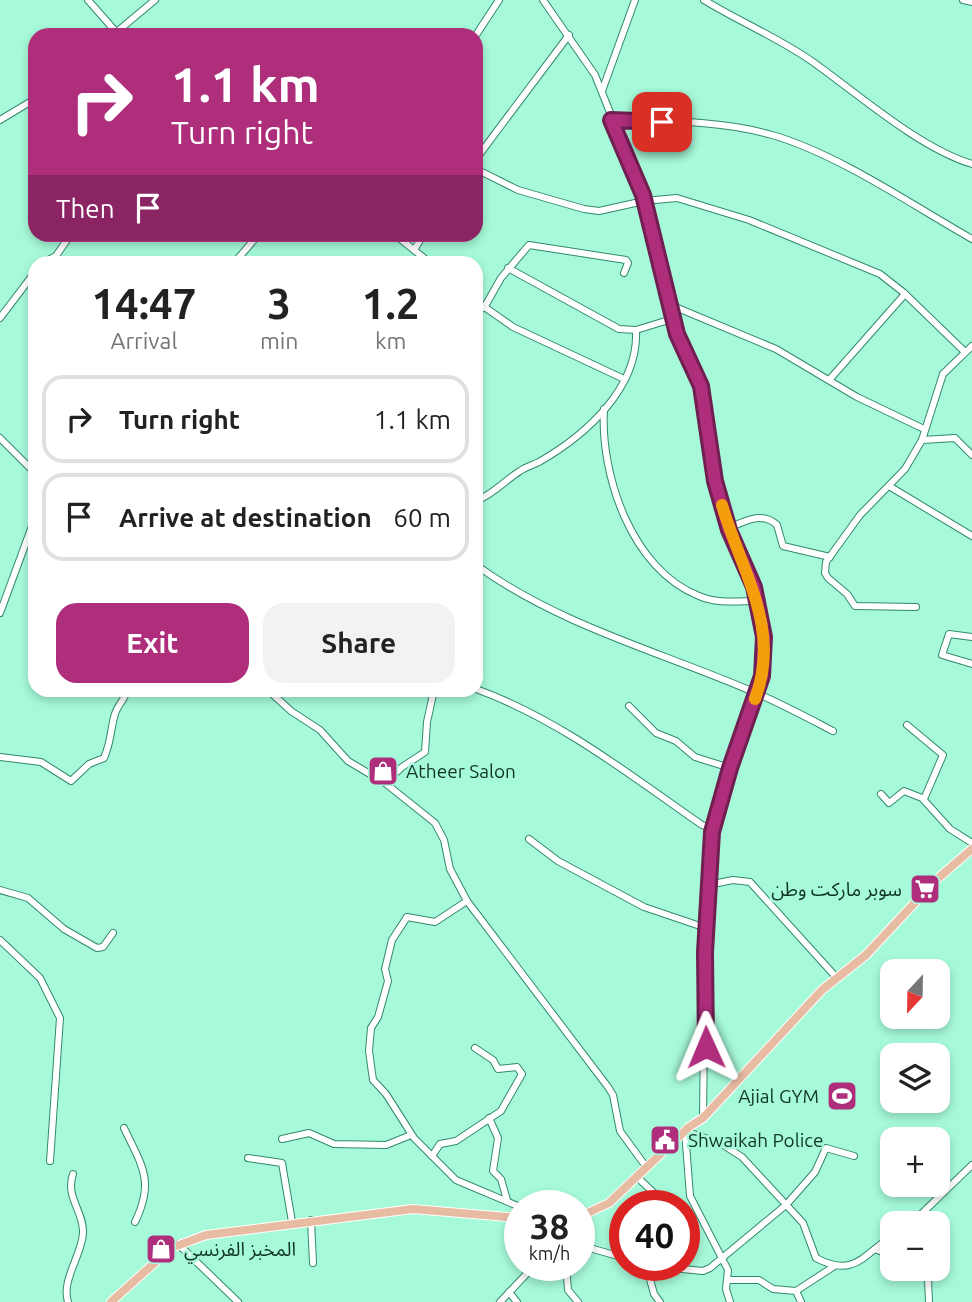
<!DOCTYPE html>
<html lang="en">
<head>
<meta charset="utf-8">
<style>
	body { margin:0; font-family:Ubuntu,"Noto Sans Arabic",sans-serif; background:#f2f2f2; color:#222; height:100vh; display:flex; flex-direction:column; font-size:26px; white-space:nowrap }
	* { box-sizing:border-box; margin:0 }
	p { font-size:23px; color:#767676 }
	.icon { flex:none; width:38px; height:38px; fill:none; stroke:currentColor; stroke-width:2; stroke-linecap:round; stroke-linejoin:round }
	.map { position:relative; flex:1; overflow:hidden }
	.panel { position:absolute; left:28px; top:256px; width:455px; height:441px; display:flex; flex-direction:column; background:#fff; border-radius:21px; box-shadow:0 4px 10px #0003 }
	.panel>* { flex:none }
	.top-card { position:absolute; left:28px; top:28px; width:455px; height:214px; border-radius:21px; box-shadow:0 4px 10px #0003; background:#ae2e7c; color:#fff; overflow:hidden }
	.needle { width:46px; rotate:202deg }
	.controls { position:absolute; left:880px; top:959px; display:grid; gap:14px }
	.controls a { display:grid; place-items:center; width:70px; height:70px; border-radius:14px; background:#fff; box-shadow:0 4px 10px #0003; font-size:35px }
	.speed { position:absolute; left:504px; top:1190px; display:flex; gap:14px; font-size:35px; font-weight:700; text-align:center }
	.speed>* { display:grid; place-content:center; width:91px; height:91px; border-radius:50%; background:#fff; box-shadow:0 4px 10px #0003; line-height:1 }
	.speed small { font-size:18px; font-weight:400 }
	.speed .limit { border:10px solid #d22; background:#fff; color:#111 }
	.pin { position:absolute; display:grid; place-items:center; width:60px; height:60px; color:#fff; margin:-30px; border-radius:14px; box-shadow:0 4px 10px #0006 }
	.me { position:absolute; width:77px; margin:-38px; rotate:359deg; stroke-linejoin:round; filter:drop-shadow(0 0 5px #0008) }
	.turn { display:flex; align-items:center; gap:24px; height:147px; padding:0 28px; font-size:32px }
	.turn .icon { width:91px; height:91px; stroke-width:2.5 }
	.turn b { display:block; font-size:49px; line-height:60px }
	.then { display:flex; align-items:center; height:66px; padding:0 28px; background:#0003; gap:14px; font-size:26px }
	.eta { display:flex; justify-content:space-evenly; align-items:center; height:119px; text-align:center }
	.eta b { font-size:42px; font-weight:700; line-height:49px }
	.button { display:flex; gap:14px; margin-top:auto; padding:14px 28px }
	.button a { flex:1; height:80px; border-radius:21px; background:#ae2e7c; color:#fff; font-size:28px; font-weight:700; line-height:80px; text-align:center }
	.button a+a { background:#f2f2f2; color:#222 }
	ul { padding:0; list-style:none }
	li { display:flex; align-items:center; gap:21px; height:88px; margin:0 14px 10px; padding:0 14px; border:4px solid #e0e0e0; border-radius:21px }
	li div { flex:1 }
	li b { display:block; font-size:26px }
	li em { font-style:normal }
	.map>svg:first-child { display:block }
</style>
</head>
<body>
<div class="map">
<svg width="972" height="1302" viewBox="0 0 972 1302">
	<rect width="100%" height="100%" fill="#a6fad9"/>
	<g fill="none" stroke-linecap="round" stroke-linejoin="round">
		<g stroke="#32896c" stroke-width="8">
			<g id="minor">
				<path d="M 88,0 L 117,33"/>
				<path d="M 543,0 L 595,75 L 643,195 L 674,324 L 705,400 L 708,444 L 715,481 L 729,530 L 754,587 L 764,637 L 762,676 L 730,768 L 712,832 L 705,952 L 703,1118"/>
				<path d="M 704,0 C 740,22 779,38 813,62 C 858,94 919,148 972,164"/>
				<path d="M 963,0 L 972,2"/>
				<path d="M 113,35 L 155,0"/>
				<path d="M 476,35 L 499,0"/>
				<path d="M 602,91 L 635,0"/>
				<path d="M 0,120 L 35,99"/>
				<path d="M 611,120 C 664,121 721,120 772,135 C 838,154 912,205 972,239"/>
				<path d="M 476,159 L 569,35"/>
				<path d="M 476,169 L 518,190 L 584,209 L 599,211 L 644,201 L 677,198 L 749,220 L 880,274 L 903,292 L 964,351"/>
				<path d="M 394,234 L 429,262"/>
				<path d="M 414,250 L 424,234"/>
				<path d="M 44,262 L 56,256 L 71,234"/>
				<path d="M 235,262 L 259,234"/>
				<path d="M 508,268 L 619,329 L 636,330 L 672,319"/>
				<path d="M 476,301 L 513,327 L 624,379"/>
				<path d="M 668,304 L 776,349 L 857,397 L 924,429"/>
				<path d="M 484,308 L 501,278 L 529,245 L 626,260 L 628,263 L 624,273"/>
				<path d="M 0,318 L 35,272"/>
				<path d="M 830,379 L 905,294"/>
				<path d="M 604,409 C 600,475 632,570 699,596 C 717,604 738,601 758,601"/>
				<path d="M 0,438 L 35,473"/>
				<path d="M 922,440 L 955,438 L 972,455"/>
				<path d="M 889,486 L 972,536"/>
				<path d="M 476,501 C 494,494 504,481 520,471 C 526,467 533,465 539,462 C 586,435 639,388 636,330"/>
				<path d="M 729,528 C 745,521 762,511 777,525 L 783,546 L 830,557"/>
				<path d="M 476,565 C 560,626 662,652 756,693 C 782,704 808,718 833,731"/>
				<path d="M 916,607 L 855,606 L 847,594 L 828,578 L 825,573 L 826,562 L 860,515 L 905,469 L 922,440 L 943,374 L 972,346"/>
				<path d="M 476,611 L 478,606"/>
				<path d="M 0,613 L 35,518"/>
				<path d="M 972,637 L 949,634 L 942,655 L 972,664"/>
				<path d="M 476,689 C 559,719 630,775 702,825 L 713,829"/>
				<path d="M 268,690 L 291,711 L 320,730 L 348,761 L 385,783 L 435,823 L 444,840 L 450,869 L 467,901 L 608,1087 L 613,1095 L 620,1131 L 647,1168"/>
				<path d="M 629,706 L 656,733 L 676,741 L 695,757 L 730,768"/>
				<path d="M 907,725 L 943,755 L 924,799"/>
				<path d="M 0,757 L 41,762 L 71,781 L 89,764 L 104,758 C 112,739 110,730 115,714 C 118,704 125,700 127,690"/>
				<path d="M 385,783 L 402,767 L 425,752 L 427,722 L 434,690"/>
				<path d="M 881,794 L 889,803 L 904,791 L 922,798 L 950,829 L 972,843"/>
				<path d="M 529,839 L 558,861 L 644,907 L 706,928"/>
				<path d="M 708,885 L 733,880 L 750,882 L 836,977"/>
				<path d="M 0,890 L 28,898 L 64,929 L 97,948 L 103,947 L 113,933"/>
				<path d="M 467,901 L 435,922 L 407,917 L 392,940 L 385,969 L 388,981 L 378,1017 L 371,1028 L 369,1051 L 373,1080 L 386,1094 L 414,1138 L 456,1180 L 520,1207"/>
				<path d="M 0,940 L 40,978 L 60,1018 L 50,1161"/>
				<path d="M 489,1118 L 498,1138 L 493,1171 L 501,1179 L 507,1200"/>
				<path d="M 124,1128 C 142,1166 155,1181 135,1222"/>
				<path d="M 282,1139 L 309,1133 L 334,1144 L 386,1145 L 411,1135"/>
				<path d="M 432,1156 L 440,1144 L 456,1141 L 501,1111 L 522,1074 L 517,1067 L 498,1069 L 493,1060 L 475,1048"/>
				<path d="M 248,1158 L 282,1163 L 292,1222"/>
				<path d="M 637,1177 L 655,1194 L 652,1206"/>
				<path d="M 311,1220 L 313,1263"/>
				<path d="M 912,1223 L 972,1165"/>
				<path d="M 178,1244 L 238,1302"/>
				<path d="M 579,1245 L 625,1258"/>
				<path d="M 875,1249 L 892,1256"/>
				<path d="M 566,1265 L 568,1290 L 578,1302"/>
				<path d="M 641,1265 L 703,1271 L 710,1268 L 786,1205 L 815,1172 L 826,1148 L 854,1156"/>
				<path d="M 647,1268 L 654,1294 L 660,1302"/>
				<path d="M 921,1269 L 928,1280 L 929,1302"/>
				<path d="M 729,1280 L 759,1280 L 773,1289 L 796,1291 L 801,1302"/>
				<path d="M 796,1291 L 833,1267"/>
				<path d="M 509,1292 L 517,1302"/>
				<path d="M 68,1302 C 61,1280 82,1255 83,1233 C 84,1211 65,1198 73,1174"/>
				<path d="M 500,1302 L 535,1265"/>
				<path d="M 730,1302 L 726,1289 L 728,1270 L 690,1196 L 685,1131 L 720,1143 L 742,1157 L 803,1223 L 816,1258 C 854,1278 862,1256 892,1236"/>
			</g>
		</g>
		<g stroke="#fff" stroke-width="10">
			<g id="major">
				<path d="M 579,1217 L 609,1203 L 689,1127 L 703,1118 L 822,990 L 866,955 L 936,880 L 972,849"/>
				<path d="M 111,1302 L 171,1248 L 206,1235 L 413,1209 L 520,1218"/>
			</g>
		</g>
		<use href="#minor" stroke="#fff" stroke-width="6"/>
		<use href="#major" stroke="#e8bba3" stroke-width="8"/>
	</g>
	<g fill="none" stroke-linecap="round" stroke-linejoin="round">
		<g stroke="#711e51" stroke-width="18">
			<path id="route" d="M 662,122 L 611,120 L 643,195 L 677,334 L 701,386 L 715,481 L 729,530 L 754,587 L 764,637 L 762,676 L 730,768 L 712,832 L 705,952 L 706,1047"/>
		</g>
		<use href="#route" stroke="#ae2e7c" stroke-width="12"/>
		<path stroke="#f59e0b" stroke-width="12" d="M 722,505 C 741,571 782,628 755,699"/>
	</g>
	<defs>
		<g id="shop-square" transform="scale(1.575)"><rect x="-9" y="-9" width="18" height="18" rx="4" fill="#ae2e7c" stroke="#a6fad9"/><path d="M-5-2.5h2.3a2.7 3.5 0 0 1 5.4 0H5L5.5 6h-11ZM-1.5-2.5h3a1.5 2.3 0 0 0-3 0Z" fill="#fff"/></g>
		<g id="supermarket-square" transform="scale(1.575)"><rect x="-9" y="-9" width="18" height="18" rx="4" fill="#ae2e7c" stroke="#a6fad9"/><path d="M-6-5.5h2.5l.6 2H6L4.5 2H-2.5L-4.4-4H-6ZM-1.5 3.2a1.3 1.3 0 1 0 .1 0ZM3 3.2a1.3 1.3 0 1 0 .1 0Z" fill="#fff"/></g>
		<g id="stadium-square" transform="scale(1.575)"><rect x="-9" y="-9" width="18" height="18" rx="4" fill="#ae2e7c" stroke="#a6fad9"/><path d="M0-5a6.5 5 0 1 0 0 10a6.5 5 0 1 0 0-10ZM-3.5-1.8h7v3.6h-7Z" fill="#fff"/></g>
		<g id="civic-square" transform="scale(1.575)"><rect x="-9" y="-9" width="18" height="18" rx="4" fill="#ae2e7c" stroke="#a6fad9"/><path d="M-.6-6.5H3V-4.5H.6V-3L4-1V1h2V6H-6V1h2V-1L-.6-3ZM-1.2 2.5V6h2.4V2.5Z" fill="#fff"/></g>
	</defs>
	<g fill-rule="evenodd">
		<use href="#shop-square" x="383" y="771"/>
		<use href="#supermarket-square" x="925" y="889"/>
		<use href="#stadium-square" x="842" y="1096"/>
		<use href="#civic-square" x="665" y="1140"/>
		<use href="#shop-square" x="161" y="1249"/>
	</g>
	<g text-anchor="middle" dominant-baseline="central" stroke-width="5" stroke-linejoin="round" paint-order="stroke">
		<g font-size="19" fill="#103428" stroke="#a6fad9" text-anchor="start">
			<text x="406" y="771">Atheer Salon</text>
			<text x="902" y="889" text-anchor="end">سوبر ماركت وطن</text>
			<text x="819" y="1096" text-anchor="end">Ajial GYM</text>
			<text x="688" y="1140">Shwaikah Police</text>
			<text x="184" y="1249">المخبز الفرنسي</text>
		</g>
	</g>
</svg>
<div class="controls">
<a><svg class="needle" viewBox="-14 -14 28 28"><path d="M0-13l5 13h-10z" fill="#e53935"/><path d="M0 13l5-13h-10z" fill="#767676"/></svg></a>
<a><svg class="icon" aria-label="layers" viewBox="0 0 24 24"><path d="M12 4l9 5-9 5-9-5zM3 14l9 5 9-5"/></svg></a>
<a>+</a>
<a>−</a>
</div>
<div class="speed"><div>38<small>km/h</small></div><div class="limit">40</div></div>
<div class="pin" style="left:662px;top:122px;background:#d93025"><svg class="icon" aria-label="arrive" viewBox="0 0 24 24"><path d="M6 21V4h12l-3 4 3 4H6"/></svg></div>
<svg class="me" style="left:706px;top:1047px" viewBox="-20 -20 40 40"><path d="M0-17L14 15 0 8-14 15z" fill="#ae2e7c" stroke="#fff" stroke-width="4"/></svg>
<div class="top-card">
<div class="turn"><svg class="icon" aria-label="right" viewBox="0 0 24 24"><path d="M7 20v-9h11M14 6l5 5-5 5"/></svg><div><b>1.1 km</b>Turn right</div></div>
<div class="then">Then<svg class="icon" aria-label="arrive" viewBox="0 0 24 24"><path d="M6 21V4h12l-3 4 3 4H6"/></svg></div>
</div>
<section class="panel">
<div class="eta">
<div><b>14:47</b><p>Arrival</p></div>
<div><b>3</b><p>min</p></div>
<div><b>1.2</b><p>km</p></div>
</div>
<ul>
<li><svg class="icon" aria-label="right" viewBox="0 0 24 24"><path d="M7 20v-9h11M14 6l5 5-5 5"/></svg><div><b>Turn right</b></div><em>1.1 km</em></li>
<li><svg class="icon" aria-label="arrive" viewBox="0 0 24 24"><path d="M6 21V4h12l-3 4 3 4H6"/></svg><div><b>Arrive at destination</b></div><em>60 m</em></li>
</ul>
<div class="button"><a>Exit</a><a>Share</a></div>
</section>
</div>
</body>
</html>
